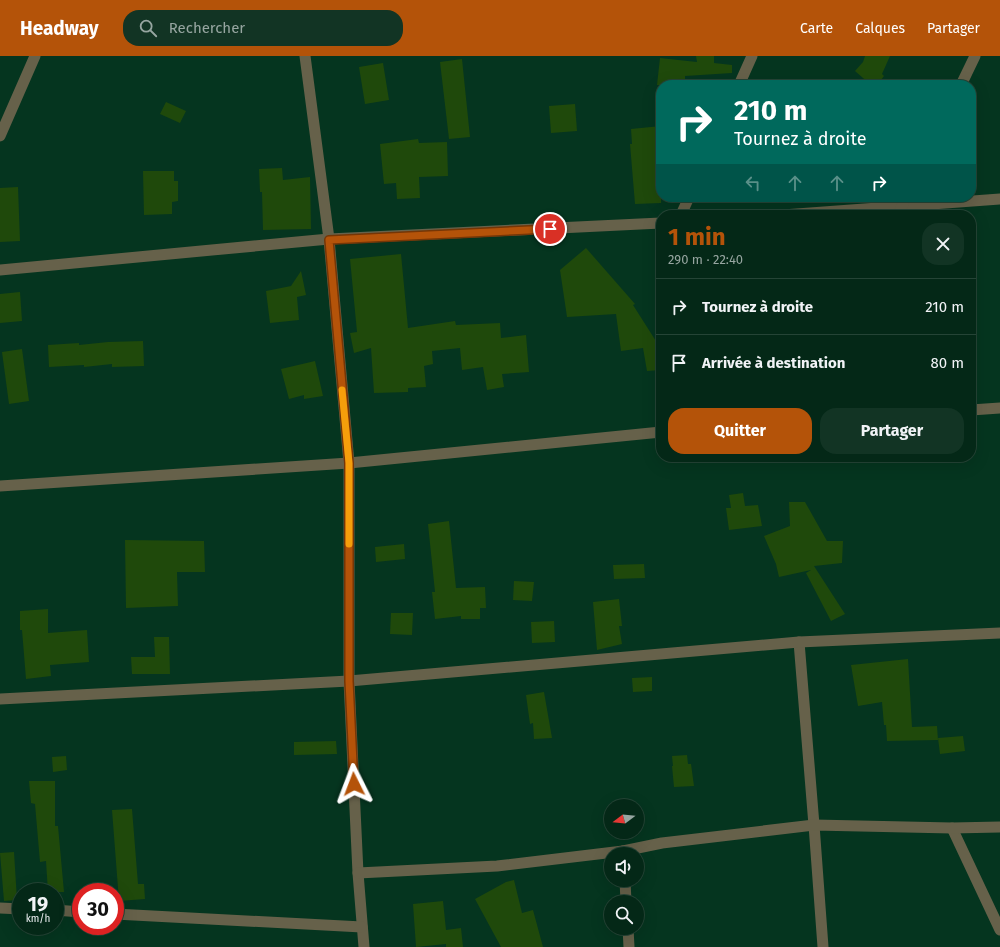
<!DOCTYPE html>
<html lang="fr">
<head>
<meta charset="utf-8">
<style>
	body { margin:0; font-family:"Fira Sans",sans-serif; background:#123424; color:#f1f3f6; height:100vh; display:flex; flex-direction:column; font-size:15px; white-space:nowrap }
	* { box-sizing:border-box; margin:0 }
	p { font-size:13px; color:#97a6a1 }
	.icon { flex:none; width:22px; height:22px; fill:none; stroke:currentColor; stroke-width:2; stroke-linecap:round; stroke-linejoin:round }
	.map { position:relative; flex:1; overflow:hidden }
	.details { position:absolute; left:656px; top:154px; width:320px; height:252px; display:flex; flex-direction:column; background:#042817; border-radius:16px; box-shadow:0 4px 16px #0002,0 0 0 1px #254436 }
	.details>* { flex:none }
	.banner { position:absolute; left:656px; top:24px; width:320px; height:122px; border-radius:16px; box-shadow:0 4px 16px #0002,0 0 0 1px #254436; background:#00695c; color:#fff; overflow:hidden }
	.needle { width:26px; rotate:254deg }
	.tools { position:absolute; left:604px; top:743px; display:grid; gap:8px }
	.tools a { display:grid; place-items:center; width:40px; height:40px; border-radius:50%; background:#042817; box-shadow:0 4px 16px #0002,0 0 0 1px #254436; font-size:20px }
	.speed { position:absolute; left:12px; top:827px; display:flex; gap:8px; font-size:20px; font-weight:700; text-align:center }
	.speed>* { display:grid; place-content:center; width:52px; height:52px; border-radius:50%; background:#042817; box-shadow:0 4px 16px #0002,0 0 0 1px #254436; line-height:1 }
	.speed small { font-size:10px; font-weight:400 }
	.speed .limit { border:6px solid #d22; background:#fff; color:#111 }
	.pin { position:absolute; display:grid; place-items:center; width:34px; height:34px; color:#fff; margin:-17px; border:2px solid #fff; border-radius:50%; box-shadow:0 1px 4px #0007 }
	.me { position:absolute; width:44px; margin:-22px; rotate:357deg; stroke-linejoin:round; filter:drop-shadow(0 0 3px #0008) }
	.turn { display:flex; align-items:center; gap:14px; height:84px; padding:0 12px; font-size:18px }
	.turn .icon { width:52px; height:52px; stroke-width:2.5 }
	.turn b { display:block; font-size:28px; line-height:34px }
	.lanes { display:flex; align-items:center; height:38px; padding:0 12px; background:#0003; justify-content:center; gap:20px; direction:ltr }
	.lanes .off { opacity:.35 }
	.round { display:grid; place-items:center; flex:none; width:42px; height:42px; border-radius:16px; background:#123424 }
	.summary { display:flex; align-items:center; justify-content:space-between; height:68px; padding:0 12px }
	h1 { font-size:24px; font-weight:700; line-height:30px; color:#b45309 }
	.cta { display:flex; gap:8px; margin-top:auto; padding:8px 12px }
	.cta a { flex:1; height:46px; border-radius:16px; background:#b45309; color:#fff; font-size:16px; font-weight:700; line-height:46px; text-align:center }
	.cta a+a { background:#123424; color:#f1f3f6 }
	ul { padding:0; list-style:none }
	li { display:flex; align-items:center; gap:12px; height:56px; padding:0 12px; border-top:1px solid #254436 }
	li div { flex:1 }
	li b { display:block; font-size:15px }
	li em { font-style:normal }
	header { display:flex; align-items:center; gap:24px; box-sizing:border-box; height:56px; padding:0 20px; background:#b45309; color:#fff }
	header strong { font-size:19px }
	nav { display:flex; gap:22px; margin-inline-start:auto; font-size:14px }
	.search { width:280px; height:36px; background:#123424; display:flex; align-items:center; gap:10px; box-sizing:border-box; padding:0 14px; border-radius:16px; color:#97a6a1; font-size:15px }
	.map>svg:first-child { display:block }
</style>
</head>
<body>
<header>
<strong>Headway</strong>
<div class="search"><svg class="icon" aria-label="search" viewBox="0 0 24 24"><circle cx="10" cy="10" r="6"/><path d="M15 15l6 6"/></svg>Rechercher</div>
<nav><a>Carte</a><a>Calques</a><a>Partager</a></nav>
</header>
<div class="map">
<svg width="1000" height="891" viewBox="0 0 1000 891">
	<rect width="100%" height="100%" fill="#05351f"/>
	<g fill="#1f490b">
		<path d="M 696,0 L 714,0 L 714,7 L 732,9 L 732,17 L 685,20 L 685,29 L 657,29 L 660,2 L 697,6 Z"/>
		<path d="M 865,0 L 890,0 L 882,18 L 884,20 L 877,29 L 871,29 L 855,15 L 863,6 Z"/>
		<path d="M 462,3 L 470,81 L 449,83 L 440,6 Z"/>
		<path d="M 383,7 L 389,44 L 365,48 L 359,11 Z"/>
		<path d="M 166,46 L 186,55 L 180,67 L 160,58 Z"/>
		<path d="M 575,48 L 577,75 L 551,77 L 549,50 Z"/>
		<path d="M 661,70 L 661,86 L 659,85 L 661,118 L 661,147 L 635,148 L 630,88 L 632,88 L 631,73 Z"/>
		<path d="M 418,83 L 419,87 L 447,86 L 448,120 L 419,121 L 420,142 L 397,143 L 396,127 L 384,128 L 380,88 Z"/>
		<path d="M 282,112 L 283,124 L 310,121 L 311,173 L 263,174 L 262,136 L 260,136 L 259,113 Z"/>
		<path d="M 143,115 L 174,115 L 174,125 L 178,125 L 178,145 L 172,146 L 172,158 L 144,159 Z"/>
		<path d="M 18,131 L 20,185 L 0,186 L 0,132 Z"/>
		<path d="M 586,192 L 635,248 L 633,249 L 661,293 L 661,314 L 647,315 L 643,292 L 621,295 L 616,258 L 567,261 L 560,214 Z"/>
		<path d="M 401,198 L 408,272 L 455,265 L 456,269 L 500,267 L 501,282 L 526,279 L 529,316 L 502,318 L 504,331 L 487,334 L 483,311 L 462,314 L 460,292 L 432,295 L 433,308 L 424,310 L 426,331 L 408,332 L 408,336 L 374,337 L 371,292 L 354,297 L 350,277 L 357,276 L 350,203 Z"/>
		<path d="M 301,215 L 306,239 L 297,241 L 299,264 L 270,267 L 266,235 L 291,230 Z"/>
		<path d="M 20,236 L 22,265 L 0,267 L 0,238 Z"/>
		<path d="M 143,285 L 144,310 L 112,311 L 112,308 L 84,311 L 84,309 L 49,311 L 48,289 L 79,287 L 79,289 L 108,286 Z"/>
		<path d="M 22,293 L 29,345 L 9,348 L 2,296 Z"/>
		<path d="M 315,305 L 323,340 L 304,343 L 304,339 L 289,343 L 281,313 Z"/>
		<path d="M 743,437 L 745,450 L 758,449 L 762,470 L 729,474 L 726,452 L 731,452 L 729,439 Z"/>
		<path d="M 789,446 L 805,446 L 827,485 L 843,485 L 842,507 L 814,510 L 845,558 L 831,565 L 806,517 L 811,514 L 779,521 L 776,508 L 764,480 L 790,470 Z"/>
		<path d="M 449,465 L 456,532 L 485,531 L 486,552 L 480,552 L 480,563 L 461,563 L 461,560 L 435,563 L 432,536 L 435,536 L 428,468 Z"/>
		<path d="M 125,484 L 204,485 L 205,516 L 177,516 L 178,550 L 126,552 Z"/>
		<path d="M 404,488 L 405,503 L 376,506 L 375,491 Z"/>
		<path d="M 644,508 L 645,522 L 614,523 L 613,509 Z"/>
		<path d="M 514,525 L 534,526 L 532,545 L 513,544 Z"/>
		<path d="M 619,543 L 622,570 L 619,570 L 622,588 L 597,594 L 593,546 Z"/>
		<path d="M 48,553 L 48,577 L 87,574 L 89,606 L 50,609 L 51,620 L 26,623 L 22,574 L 20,574 L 20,555 Z"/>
		<path d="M 391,557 L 413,557 L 412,579 L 390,578 Z"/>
		<path d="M 554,565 L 555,586 L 532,587 L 531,566 Z"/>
		<path d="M 154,581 L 169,581 L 170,618 L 132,618 L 131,601 L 155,601 Z"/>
		<path d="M 908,603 L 912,671 L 937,670 L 938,684 L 887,685 L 886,669 L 884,669 L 882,646 L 858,650 L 851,609 Z"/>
		<path d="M 652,621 L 652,635 L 633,636 L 632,622 Z"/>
		<path d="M 544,636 L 552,682 L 534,683 L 533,667 L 530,668 L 526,639 Z"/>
		<path d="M 963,680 L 965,695 L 940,698 L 938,682 Z"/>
		<path d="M 336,685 L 337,698 L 294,699 L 294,686 Z"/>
		<path d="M 687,699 L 688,708 L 691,708 L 694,730 L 674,731 L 672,710 L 673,710 L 672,700 Z"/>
		<path d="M 66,700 L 67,714 L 53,716 L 52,701 Z"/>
		<path d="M 29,725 L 55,725 L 55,770 L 58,770 L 64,836 L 48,836 L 46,805 L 40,806 L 35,748 L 31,747 Z"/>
		<path d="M 132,753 L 138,828 L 144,828 L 145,843 L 119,845 L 112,754 Z"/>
		<path d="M 14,796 L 17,844 L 4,845 L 0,797 Z"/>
		<path d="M 514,824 L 522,857 L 533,854 L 543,891 L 501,891 L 475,843 L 506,826 Z"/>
		<path d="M 443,845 L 446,874 L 461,872 L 463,891 L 446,891 L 446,888 L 416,891 L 413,848 Z"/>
	</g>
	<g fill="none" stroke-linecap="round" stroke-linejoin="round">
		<g stroke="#66614a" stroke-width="11">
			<path d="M 305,0 L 329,183 L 349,407 L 349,625 L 358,817 L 364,891"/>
			<path d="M 739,29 L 752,0"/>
			<path d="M 961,29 L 975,0"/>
			<path d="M 0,80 L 35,0"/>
			<path d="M 681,159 L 689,141"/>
			<path d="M 783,159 L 1000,143"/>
			<path d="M 898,159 L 906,141"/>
			<path d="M 0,214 L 329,183 L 661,167"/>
			<path d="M 799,586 L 814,769 L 823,891"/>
			<path d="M 0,643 L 349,625 L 799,586 L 1000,577"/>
			<path d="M 952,772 L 1000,874"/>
			<path d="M 623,795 L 662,787 L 814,769 L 952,772 L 1000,771"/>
			<path d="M 358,817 L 497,810 L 623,795 L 623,798"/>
			<path d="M 625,824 L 626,846"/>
			<path d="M 0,852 L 21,853"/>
			<path d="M 55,854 L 81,856"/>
			<path d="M 115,858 L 362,871"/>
			<path d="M 628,872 L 629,891"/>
		</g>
		<g stroke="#66614a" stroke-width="11">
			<path d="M 971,354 L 1000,352"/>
			<path d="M 0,430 L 349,407 L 661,376"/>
		</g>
	</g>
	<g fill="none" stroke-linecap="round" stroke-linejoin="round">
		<g stroke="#753606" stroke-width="10">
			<path id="route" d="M 354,728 L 349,625 L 349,407 L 329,184 L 550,173"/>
		</g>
		<use href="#route" stroke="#b45309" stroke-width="7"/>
		<path stroke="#f59e0b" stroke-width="7" d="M 342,334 L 349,407 L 349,488"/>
	</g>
</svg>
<div class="tools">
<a><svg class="needle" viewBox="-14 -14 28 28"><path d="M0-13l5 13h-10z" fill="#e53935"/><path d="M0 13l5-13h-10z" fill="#97a6a1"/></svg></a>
<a><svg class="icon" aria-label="sound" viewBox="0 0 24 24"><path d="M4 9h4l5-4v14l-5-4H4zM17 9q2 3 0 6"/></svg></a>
<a><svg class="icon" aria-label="search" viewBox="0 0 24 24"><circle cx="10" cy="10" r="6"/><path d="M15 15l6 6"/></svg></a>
</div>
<div class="speed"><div>19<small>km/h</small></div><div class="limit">30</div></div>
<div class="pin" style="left:550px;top:173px;background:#d93025"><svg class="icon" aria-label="arrive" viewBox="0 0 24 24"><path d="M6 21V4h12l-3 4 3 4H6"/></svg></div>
<svg class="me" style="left:354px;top:728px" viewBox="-20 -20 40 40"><path d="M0-17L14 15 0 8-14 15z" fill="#b45309" stroke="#fff" stroke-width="4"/></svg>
<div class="banner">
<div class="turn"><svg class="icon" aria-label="right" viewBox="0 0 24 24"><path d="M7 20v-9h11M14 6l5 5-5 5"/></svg><div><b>210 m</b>Tournez à droite</div></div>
<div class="lanes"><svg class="icon off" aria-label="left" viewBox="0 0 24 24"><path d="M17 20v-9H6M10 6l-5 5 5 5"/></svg><svg class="icon off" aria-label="ahead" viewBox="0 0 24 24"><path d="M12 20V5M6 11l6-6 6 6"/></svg><svg class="icon off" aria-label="ahead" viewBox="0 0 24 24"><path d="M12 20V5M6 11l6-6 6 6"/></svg><svg class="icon" aria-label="right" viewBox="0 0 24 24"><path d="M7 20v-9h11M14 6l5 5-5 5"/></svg></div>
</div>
<section class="details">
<div class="summary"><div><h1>1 min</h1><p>290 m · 22:40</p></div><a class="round"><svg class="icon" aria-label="close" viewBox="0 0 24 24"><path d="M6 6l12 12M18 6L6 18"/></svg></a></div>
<ul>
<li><svg class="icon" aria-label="right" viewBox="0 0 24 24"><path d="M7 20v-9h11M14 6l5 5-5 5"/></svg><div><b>Tournez à droite</b></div><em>210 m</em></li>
<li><svg class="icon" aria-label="arrive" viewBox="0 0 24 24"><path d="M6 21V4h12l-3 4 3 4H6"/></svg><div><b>Arrivée à destination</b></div><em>80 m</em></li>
</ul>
<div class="cta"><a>Quitter</a><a>Partager</a></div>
</section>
</div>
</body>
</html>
